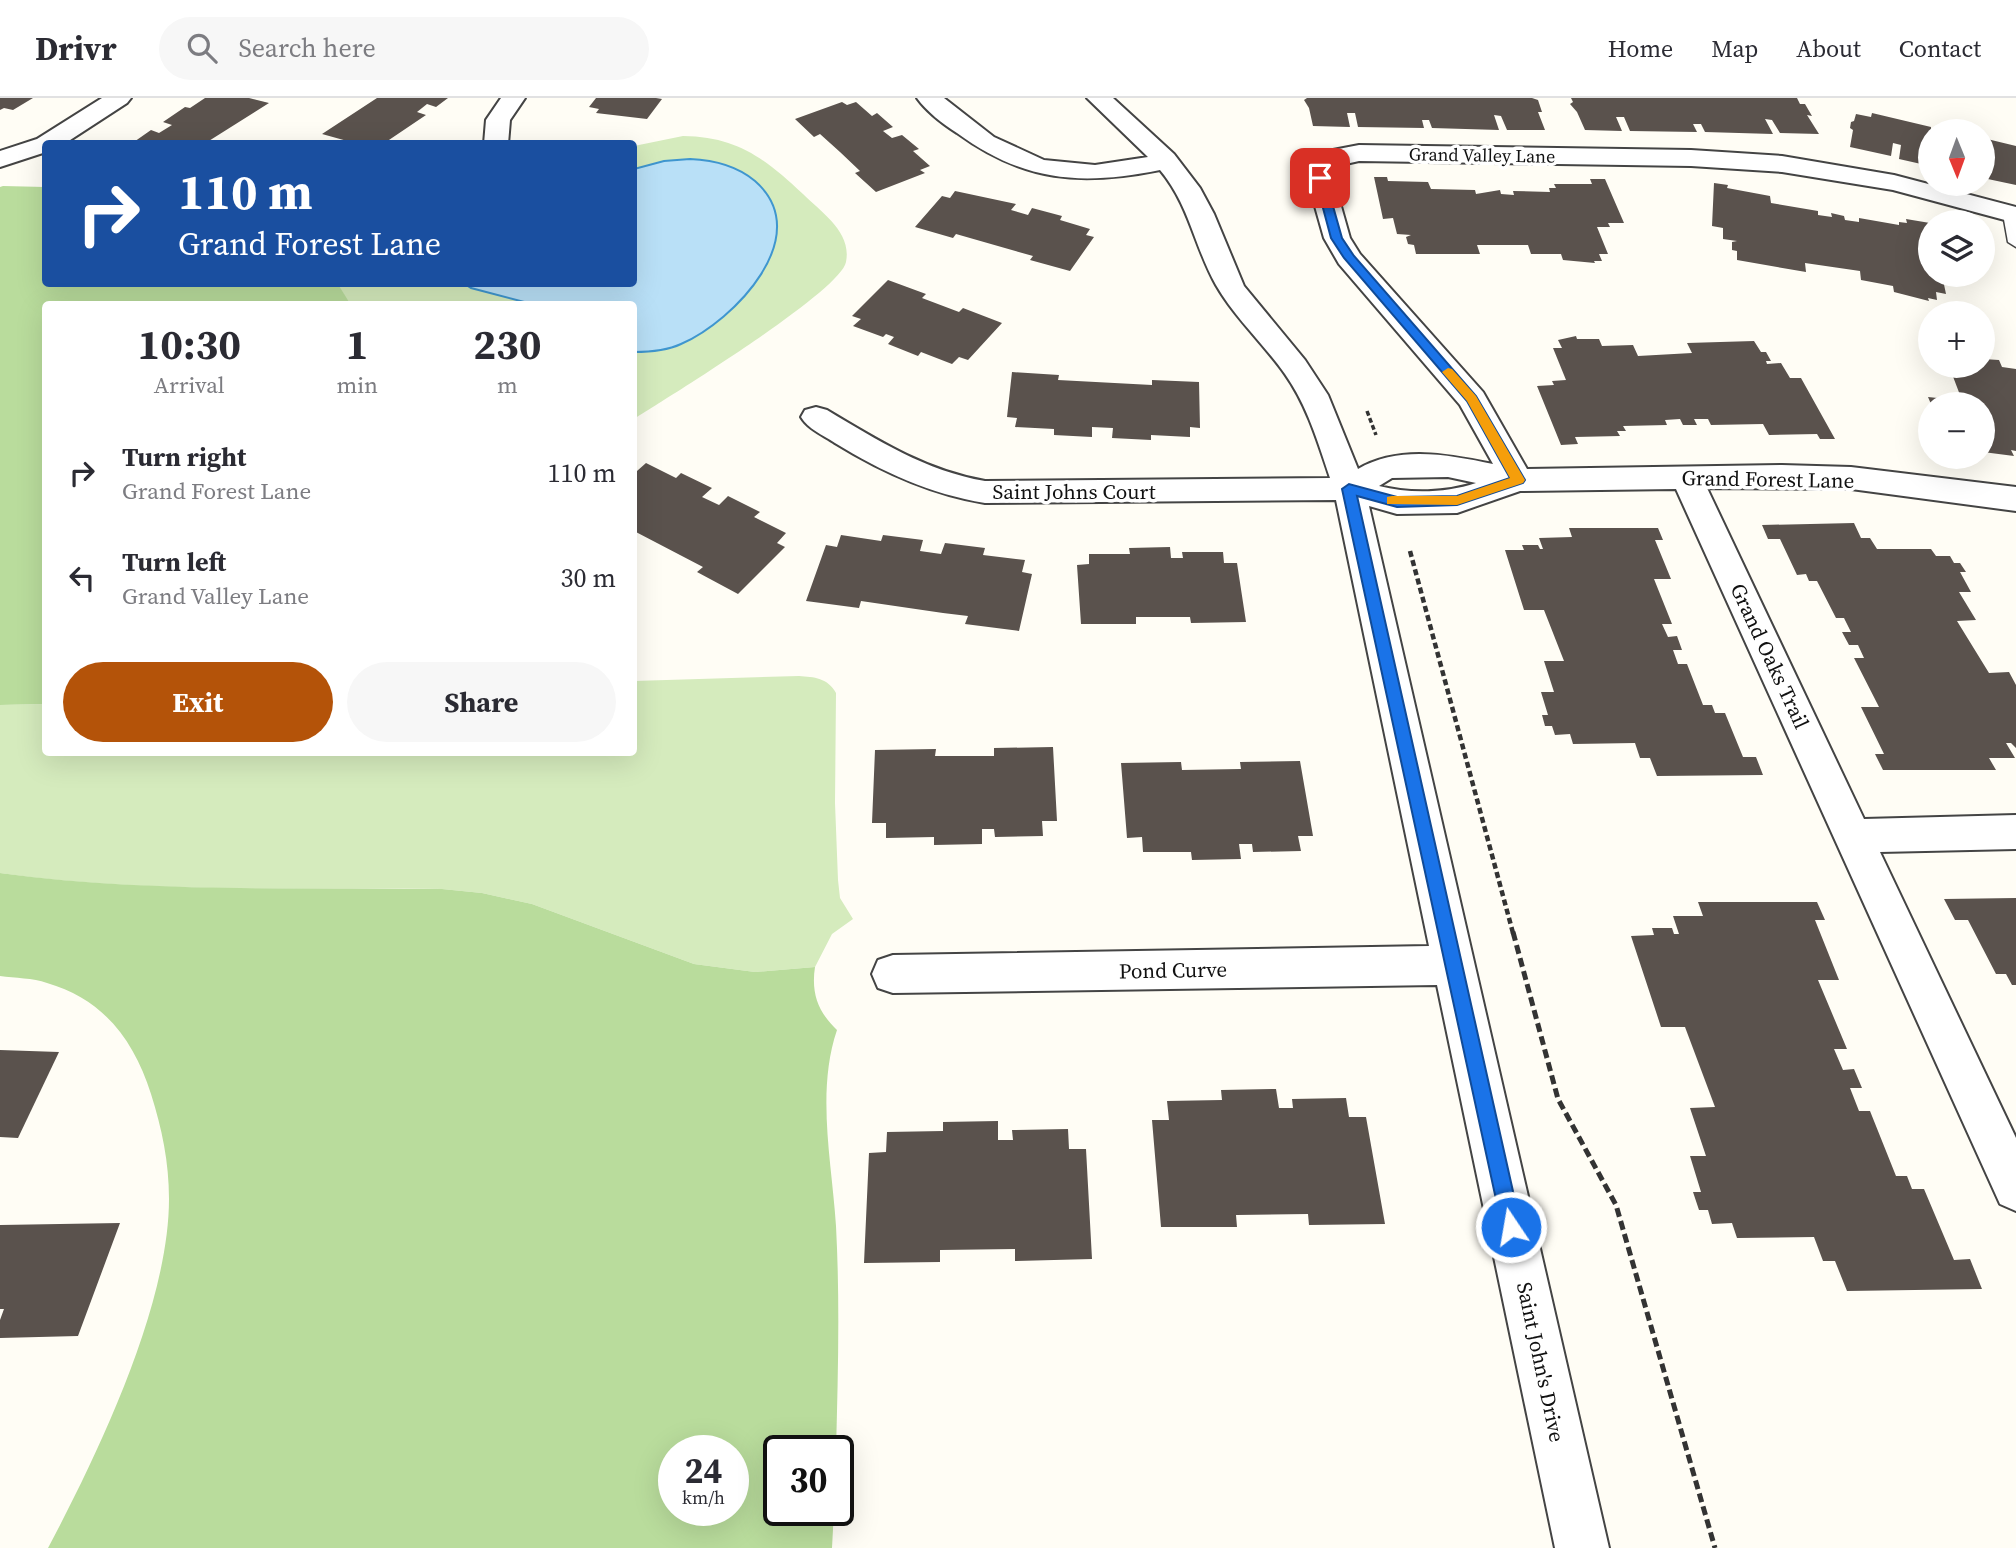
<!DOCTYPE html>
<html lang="en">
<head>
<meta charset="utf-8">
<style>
	body { margin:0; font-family:"Source Serif 4",serif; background:#f7f7f7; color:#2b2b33; height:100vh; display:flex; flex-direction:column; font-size:26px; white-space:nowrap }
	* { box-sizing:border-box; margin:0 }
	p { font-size:23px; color:#7c7c81 }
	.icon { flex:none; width:38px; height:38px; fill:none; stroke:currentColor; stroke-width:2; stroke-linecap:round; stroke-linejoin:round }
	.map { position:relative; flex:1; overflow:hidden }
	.side { position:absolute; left:42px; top:203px; width:595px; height:455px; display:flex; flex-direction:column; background:#fff; border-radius:7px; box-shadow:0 7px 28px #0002 }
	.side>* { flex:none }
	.banner { position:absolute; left:42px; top:42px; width:595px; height:147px; border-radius:7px; box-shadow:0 7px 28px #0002; background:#1a4fa0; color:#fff; overflow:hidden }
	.needle { width:46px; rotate:179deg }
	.controls { position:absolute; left:1918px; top:21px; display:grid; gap:14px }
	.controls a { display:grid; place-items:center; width:77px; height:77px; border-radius:50%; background:#fff; box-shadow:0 7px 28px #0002; font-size:35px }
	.speed { position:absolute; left:658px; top:1337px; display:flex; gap:14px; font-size:35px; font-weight:700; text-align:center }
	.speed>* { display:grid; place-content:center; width:91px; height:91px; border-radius:50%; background:#fff; box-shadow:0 7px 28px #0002; line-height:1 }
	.speed small { font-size:18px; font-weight:400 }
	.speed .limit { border:4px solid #111; border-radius:10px; background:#fff; color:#111 }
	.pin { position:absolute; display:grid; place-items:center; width:60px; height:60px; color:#fff; margin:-30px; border-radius:14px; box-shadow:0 4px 10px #0006 }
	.me { position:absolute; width:77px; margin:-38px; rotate:348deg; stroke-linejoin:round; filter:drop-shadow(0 0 5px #0008) }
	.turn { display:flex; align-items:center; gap:24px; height:147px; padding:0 21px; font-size:32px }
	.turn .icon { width:91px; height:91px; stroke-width:2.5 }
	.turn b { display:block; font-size:49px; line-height:60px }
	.eta { display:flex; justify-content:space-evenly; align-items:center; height:119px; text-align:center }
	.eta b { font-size:42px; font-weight:700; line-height:49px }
	.primary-button { display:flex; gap:14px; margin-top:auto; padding:14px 21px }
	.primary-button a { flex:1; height:80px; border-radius:42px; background:#b45309; color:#fff; font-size:28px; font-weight:700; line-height:80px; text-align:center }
	.primary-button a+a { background:#f7f7f7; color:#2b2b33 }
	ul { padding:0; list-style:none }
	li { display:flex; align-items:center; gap:21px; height:105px; padding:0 21px }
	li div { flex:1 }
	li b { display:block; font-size:26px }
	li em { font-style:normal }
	header { display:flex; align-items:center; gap:42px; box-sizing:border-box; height:98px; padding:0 35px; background:#fff; border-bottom:2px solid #e1e1e2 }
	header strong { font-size:33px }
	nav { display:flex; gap:38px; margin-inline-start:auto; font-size:24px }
	.search { width:490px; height:63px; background:#f7f7f7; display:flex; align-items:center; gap:18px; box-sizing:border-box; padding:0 24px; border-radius:38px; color:#7c7c81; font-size:26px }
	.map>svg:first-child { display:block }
</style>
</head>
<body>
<header>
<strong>Drivr</strong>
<div class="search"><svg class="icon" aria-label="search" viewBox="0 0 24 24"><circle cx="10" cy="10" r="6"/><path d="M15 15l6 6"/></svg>Search here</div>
<nav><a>Home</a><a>Map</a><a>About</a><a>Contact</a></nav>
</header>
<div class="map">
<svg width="2016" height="1450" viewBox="0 0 2016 1450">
	<rect width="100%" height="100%" fill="#fffdf5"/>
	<g fill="#d5ebbd">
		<path d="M 683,38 C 738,39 764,60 803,96 C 822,115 852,134 846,164 C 840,194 667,300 634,321 L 634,206 L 349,206 L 338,186 L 634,186 L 634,48 Z"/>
		<path d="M 799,578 C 814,579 828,580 836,595 L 835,705 L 838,782 L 840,800 L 853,821 L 832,836 L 815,869 L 755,874 L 694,866 L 532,806 L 482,795 L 442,791 C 295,789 146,796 0,775 L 0,607 L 45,606 L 46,654 L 634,654 L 634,583 Z"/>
	</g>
	<g fill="#b9dc9c" fill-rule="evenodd">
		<path d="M 3,88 L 45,89 L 46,186 L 338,186 L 349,204 L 349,206 L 46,206 L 45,606 L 0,607 L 0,89 Z"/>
		<path d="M 0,775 C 146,795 295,789 442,791 L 482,795 L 532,806 L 694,866 L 755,874 L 815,869 C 811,895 818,914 837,932 C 816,994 832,1064 836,1128 C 840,1203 838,1278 836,1353 L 779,1353 L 779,1412 L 834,1412 L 832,1450 L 48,1450 C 98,1356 169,1207 169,1101 C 169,1064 162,1031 151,996 C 134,942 103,901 47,885 C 33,880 15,880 0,878 ZM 674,1353 L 733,1353 L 733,1412 L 674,1412 Z"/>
	</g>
	<path fill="#b9e0f7" stroke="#3f96cf" stroke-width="2" d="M 690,61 C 714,62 736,67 755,83 C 817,137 734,223 681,246 C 666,253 650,254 634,254 L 634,206 L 532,206 L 471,190 L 465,186 L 634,186 L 634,71 L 664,63 Z"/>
	<g fill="#5a524d">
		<path d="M 0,0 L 33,0 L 13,12 L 4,10 L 0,12 Z"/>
		<path d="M 205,0 L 249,0 L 269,5 L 204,46 L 131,46 L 151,32 L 159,35 L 172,27 L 163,24 L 185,9 L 190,10 Z"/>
		<path d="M 377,0 L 448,0 L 436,9 L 427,6 L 417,14 L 426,17 L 383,46 L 358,46 L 322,36 Z"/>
		<path d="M 596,0 L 656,0 L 662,1 L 647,21 L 596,15 L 599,11 L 589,9 Z"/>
		<path d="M 1307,0 L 1532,0 L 1538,2 L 1542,14 L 1538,14 L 1545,32 L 1507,32 L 1501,18 L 1494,17 L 1499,32 L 1432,30 L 1429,22 L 1422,22 L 1424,30 L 1358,29 L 1355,15 L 1347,15 L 1350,29 L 1313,28 L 1309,10 L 1304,2 Z"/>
		<path d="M 1571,0 L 1797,0 L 1800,6 L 1805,6 L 1812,18 L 1807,17 L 1819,36 L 1780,35 L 1772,22 L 1765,21 L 1773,36 L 1705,34 L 1701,26 L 1693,26 L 1697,34 L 1630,33 L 1624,19 L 1616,19 L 1622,33 L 1585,32 L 1577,14 L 1570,6 L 1573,4 Z"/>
		<path d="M 842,4 L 847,7 L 856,4 L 872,18 L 877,15 L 893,29 L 883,33 L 892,40 L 902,37 L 919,51 L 913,53 L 930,68 L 920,72 L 925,75 L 876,94 L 855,75 L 860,73 L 840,54 L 820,36 L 814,39 L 795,21 Z"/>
		<path d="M 1872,15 L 1931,29 L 1930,68 L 1899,61 L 1901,47 L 1893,45 L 1891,58 L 1850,49 L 1853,32 L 1850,30 L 1851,24 L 1854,23 L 1856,16 L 1871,19 Z"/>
		<path d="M 1983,40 L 2016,48 L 2016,87 L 1983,80 Z"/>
		<path d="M 1374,79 L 1387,79 L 1388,83 L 1428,84 L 1431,91 L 1475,92 L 1476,96 L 1500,92 L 1501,96 L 1514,97 L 1513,93 L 1550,94 L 1549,90 L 1556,90 L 1554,86 L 1592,86 L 1590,81 L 1605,81 L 1624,125 L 1608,125 L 1610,129 L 1597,129 L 1608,156 L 1599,156 L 1602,163 L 1594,163 L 1595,165 L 1563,162 L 1561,156 L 1531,156 L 1528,147 L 1477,147 L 1480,156 L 1416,156 L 1414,147 L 1408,146 L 1406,139 L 1411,137 L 1397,136 L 1393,120 L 1383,121 Z"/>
		<path d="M 1714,85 L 1728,87 L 1727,90 L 1770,98 L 1771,105 L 1818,113 L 1818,117 L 1832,119 L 1831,115 L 1844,118 L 1845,122 L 1859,124 L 1859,120 L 1899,127 L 1899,124 L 1907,125 L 1906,121 L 1930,125 L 1930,177 L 1942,177 L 1946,196 L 1936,194 L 1937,202 L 1928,200 L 1929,203 L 1894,194 L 1893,188 L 1861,182 L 1860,173 L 1805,165 L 1806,174 L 1737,162 L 1737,153 L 1732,152 L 1732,144 L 1737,143 L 1723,141 L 1723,130 L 1712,128 Z"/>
		<path d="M 955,93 L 1016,106 L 1011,112 L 1028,117 L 1032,110 L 1062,118 L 1060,122 L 1090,131 L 1086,137 L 1094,139 L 1070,173 L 1030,162 L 1033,158 L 956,136 L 953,140 L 915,129 L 942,98 L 950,100 Z"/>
		<path d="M 888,182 L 926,196 L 922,200 L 959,214 L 963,210 L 1002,225 L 968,262 L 959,259 L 952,266 L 921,254 L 918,258 L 888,246 L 894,239 L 886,236 L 883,239 L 853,228 L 861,221 L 852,218 Z"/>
		<path d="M 1576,238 L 1577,241 L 1599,241 L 1602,248 L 1633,247 L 1638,258 L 1692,255 L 1687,245 L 1754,243 L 1761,254 L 1766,254 L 1771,263 L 1766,263 L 1767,266 L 1781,265 L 1790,280 L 1801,280 L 1835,341 L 1820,341 L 1817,336 L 1769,337 L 1763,326 L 1711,327 L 1708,321 L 1694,321 L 1697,327 L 1683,327 L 1680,321 L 1665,322 L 1667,327 L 1623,328 L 1626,333 L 1617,333 L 1620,338 L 1575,339 L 1578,346 L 1561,347 L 1537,288 L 1554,287 L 1552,283 L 1566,282 L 1553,250 L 1562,250 L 1558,242 Z"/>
		<path d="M 1983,261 L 1999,262 L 2002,269 L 2016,271 L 2016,353 L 2011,352 L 2014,358 L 1983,354 L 1983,306 L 1931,306 L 1928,299 L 1947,301 L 1945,296 L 1960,297 L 1949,268 L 1983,268 Z"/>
		<path d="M 1012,274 L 1059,277 L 1058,282 L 1152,287 L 1152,282 L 1199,284 L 1200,330 L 1190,329 L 1190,339 L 1151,337 L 1151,342 L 1112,340 L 1113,330 L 1092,329 L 1092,339 L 1054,337 L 1054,331 L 1015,329 L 1017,320 L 1007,319 Z"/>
		<path d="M 646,365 L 676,380 L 681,375 L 712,390 L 702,399 L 719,407 L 728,398 L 760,414 L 754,419 L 786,435 L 777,445 L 785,449 L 738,496 L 697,474 L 703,469 L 634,433 L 634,372 L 637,373 Z"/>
		<path d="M 1854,425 L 1861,440 L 1870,440 L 1877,451 L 1931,451 L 1936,458 L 1950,458 L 1954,465 L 1960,465 L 1966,474 L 1960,474 L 1971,494 L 1959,494 L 1976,522 L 1957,523 L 1989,575 L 2009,574 L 2016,587 L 2016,650 L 2011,645 L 2006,645 L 2015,660 L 1989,660 L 1996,672 L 1883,672 L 1875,656 L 1884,656 L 1861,609 L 1879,609 L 1854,560 L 1864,560 L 1858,547 L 1849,547 L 1842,534 L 1851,534 L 1844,520 L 1836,520 L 1817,483 L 1809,483 L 1806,476 L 1797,477 L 1780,441 L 1768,441 L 1762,427 Z"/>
		<path d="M 1569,430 L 1658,430 L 1663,442 L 1655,442 L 1671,481 L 1654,481 L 1672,526 L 1662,526 L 1668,539 L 1677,538 L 1682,552 L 1673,552 L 1678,566 L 1687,566 L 1703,607 L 1712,607 L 1715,615 L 1725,615 L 1743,659 L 1756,659 L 1763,677 L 1657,678 L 1650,660 L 1640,660 L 1635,645 L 1573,646 L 1570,636 L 1555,637 L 1552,628 L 1545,628 L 1542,617 L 1548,617 L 1541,594 L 1554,594 L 1544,563 L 1564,563 L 1544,512 L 1524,512 L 1505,452 L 1524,452 L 1522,447 L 1538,447 L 1540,451 L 1543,451 L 1539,440 L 1572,439 Z"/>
		<path d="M 841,437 L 881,443 L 883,437 L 923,442 L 920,453 L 941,456 L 945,445 L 985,450 L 983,457 L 1025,462 L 1022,474 L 1032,476 L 1019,533 L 965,526 L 968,518 L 943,515 L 861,503 L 859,510 L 806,503 L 826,447 L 837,449 Z"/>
		<path d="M 1170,449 L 1171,460 L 1183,460 L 1182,454 L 1223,454 L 1224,465 L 1237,465 L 1246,524 L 1191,525 L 1190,519 L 1136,519 L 1136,526 L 1081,526 L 1077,467 L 1089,466 L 1089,456 L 1130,456 L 1129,450 Z"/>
		<path d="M 1053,649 L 1057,723 L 1042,723 L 1043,738 L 995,739 L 994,731 L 982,731 L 982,746 L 934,747 L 934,739 L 886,740 L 886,725 L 872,725 L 875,652 L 936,651 L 935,658 L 994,658 L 994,650 Z"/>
		<path d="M 1300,663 L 1313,738 L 1298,738 L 1301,753 L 1253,754 L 1252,746 L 1239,746 L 1241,761 L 1192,762 L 1191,754 L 1143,754 L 1142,739 L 1127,740 L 1121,665 L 1181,664 L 1182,672 L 1241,671 L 1240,664 Z"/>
		<path d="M 2016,800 L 2016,887 L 2012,887 L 2006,876 L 1996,876 L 1968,822 L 1955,822 L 1944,801 Z"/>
		<path d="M 1698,804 L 1817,804 L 1825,822 L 1815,822 L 1839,882 L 1818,882 L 1847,951 L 1834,951 L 1843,972 L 1854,971 L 1862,990 L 1850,990 L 1859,1013 L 1870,1013 L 1896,1078 L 1907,1078 L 1912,1091 L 1924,1091 L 1954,1162 L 1970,1161 L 1982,1191 L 1847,1193 L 1835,1163 L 1823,1163 L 1814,1139 L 1737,1140 L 1732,1125 L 1712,1126 L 1708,1112 L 1699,1112 L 1693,1094 L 1701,1094 L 1690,1058 L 1706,1058 L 1690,1010 L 1715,1009 L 1685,929 L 1661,929 L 1631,838 L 1654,837 L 1652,830 L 1672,830 L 1674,836 L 1679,836 L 1673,818 L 1703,818 Z"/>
		<path d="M 0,952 L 59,954 L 18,1040 L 0,1039 Z"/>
		<path d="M 1276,991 L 1279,1010 L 1293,1010 L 1292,1001 L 1346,1000 L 1349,1019 L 1366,1019 L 1385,1126 L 1309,1127 L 1308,1116 L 1236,1117 L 1237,1129 L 1161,1129 L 1152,1022 L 1169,1022 L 1167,1003 L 1222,1002 L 1221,992 Z"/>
		<path d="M 998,1023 L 998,1042 L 1013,1042 L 1012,1032 L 1068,1031 L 1069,1051 L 1086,1051 L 1092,1161 L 1015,1163 L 1015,1151 L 940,1152 L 940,1164 L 864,1165 L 869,1055 L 886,1054 L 887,1034 L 943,1033 L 943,1024 Z"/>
		<path d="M 120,1125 L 78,1238 L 0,1240 L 0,1222 L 4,1211 L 0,1211 L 0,1127 Z"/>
	</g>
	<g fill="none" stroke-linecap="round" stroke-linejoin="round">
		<g stroke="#444" stroke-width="3">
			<path id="service" d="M 2011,111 L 2016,113 L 2016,149 L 2008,144 L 2003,116 Z"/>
		</g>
		<g stroke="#444" stroke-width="4">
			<g id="minor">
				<path d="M 102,0 L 131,0 L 127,5 L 64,46 L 46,46 L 46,54 L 0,69 L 0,53 L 37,41 Z"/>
				<path d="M 501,0 L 525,0 L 510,22 L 508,46 L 484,46 L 486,22 Z"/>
				<path d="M 917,0 L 944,0 L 994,39 L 1044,62 L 1095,67 L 1148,59 L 1087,0 L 1113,0 L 1174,56 L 1200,90 L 1214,116 L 1244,188 L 1305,262 L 1328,297 L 1358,371 C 1399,347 1449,357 1493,366 L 1460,307 L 1339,166 L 1324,140 L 1307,80 L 1317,59 L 1333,52 L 1359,47 L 1691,52 L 1782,58 L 1894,77 L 2016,109 L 2016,125 L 1893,92 L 1782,74 L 1691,68 L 1359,63 L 1337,68 L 1333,80 L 1350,140 L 1360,156 L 1483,294 L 1527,371 L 1782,367 L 1851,369 L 2016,389 L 2016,413 L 1851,391 L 1707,390 L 1864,721 L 2016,717 L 2016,751 L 1880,754 L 2016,1040 L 2016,1113 L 2000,1106 L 1676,391 L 1520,393 L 1457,415 L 1397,416 L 1369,408 L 1609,1450 L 1555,1450 L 1437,887 L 893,895 L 878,890 L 872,876 L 878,862 L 893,857 L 1429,848 L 1336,402 L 985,405 C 930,396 882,374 835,345 C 823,337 808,331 801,319 L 805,312 L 816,309 L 827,312 C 877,342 926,373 985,383 L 1330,380 C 1318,344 1307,307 1285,276 C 1263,245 1235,220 1216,187 C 1194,148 1190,108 1160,72 C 1081,88 1024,84 957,35 C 943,26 927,14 917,0 ZM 1448,379 L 1476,385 C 1446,395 1410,396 1379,388 L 1392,380 Z"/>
			</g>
		</g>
		<path stroke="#333" stroke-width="3.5" stroke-dasharray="5 2.5" stroke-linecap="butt" d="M 1367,313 L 1376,337"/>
		<path stroke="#333" stroke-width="4.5" stroke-dasharray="6 3.5" stroke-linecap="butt" d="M 1410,453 L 1513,835"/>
		<path stroke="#333" stroke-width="5" stroke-dasharray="9 4.5" stroke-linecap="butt" d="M 1513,834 L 1558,1001 L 1616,1107 L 1715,1450"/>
		<use href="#service" fill="#fff" fill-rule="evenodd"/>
		<use href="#minor" fill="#fff" fill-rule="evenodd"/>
	</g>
	<path fill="#1a73e8" stroke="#114b97" stroke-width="2" d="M 1320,77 L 1325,80 L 1342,140 L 1354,158 L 1476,298 L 1525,382 L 1523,385 L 1457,407 L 1397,409 L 1357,398 L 1521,1129 L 1518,1136 L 1511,1139 L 1505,1136 L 1502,1129 L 1342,391 L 1349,386 L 1397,399 L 1457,398 L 1510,380 L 1467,303 L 1344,160 L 1331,140 L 1315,80 Z"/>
	<path fill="#f59e0b" d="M 1448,270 L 1452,271 L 1476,298 L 1525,382 L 1523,385 L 1457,407 L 1387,406 L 1387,399 L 1392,398 L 1457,398 L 1510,380 L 1467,303 L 1442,274 Z"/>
	<g text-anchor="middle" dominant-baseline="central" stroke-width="7" stroke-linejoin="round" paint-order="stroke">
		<g font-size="18" fill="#111" stroke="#fff">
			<text transform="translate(1482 57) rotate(1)">Grand Valley Lane</text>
		</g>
		<g font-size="21" fill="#111" stroke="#fff">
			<text transform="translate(1768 381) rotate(1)">Grand Forest Lane</text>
			<text x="1074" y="393">Saint Johns Court</text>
			<text transform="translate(1770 558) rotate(65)">Grand Oaks Trail</text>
			<text transform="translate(1173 872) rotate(-1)">Pond Curve</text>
			<text transform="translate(1541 1264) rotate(78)">Saint John's Drive</text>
		</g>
	</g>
</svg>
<div class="controls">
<a><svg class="needle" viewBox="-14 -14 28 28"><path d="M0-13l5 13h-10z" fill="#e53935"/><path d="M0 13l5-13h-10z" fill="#7c7c81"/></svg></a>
<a><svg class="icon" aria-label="layers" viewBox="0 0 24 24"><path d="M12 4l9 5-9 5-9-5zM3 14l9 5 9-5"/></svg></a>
<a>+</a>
<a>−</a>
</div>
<div class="speed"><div>24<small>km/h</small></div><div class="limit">30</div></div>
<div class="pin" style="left:1320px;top:80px;background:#d93025"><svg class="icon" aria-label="arrive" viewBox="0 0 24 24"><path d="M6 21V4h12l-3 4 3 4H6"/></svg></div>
<svg class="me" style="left:1511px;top:1129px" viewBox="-20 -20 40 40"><circle r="17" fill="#1a73e8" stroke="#fff" stroke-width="3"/><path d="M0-11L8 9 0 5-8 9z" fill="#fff"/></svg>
<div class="banner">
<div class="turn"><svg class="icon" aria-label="right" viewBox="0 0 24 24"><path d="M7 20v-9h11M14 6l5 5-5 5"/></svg><div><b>110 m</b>Grand Forest Lane</div></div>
</div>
<section class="side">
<div class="eta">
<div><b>10:30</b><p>Arrival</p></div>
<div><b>1</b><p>min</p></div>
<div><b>230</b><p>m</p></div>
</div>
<ul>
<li><svg class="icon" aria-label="right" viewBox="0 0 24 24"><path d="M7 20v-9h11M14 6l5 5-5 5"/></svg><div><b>Turn right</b><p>Grand Forest Lane</p></div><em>110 m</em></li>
<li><svg class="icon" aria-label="left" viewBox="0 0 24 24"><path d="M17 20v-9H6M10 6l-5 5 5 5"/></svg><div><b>Turn left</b><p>Grand Valley Lane</p></div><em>30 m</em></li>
</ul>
<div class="primary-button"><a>Exit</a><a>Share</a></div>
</section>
</div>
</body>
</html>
